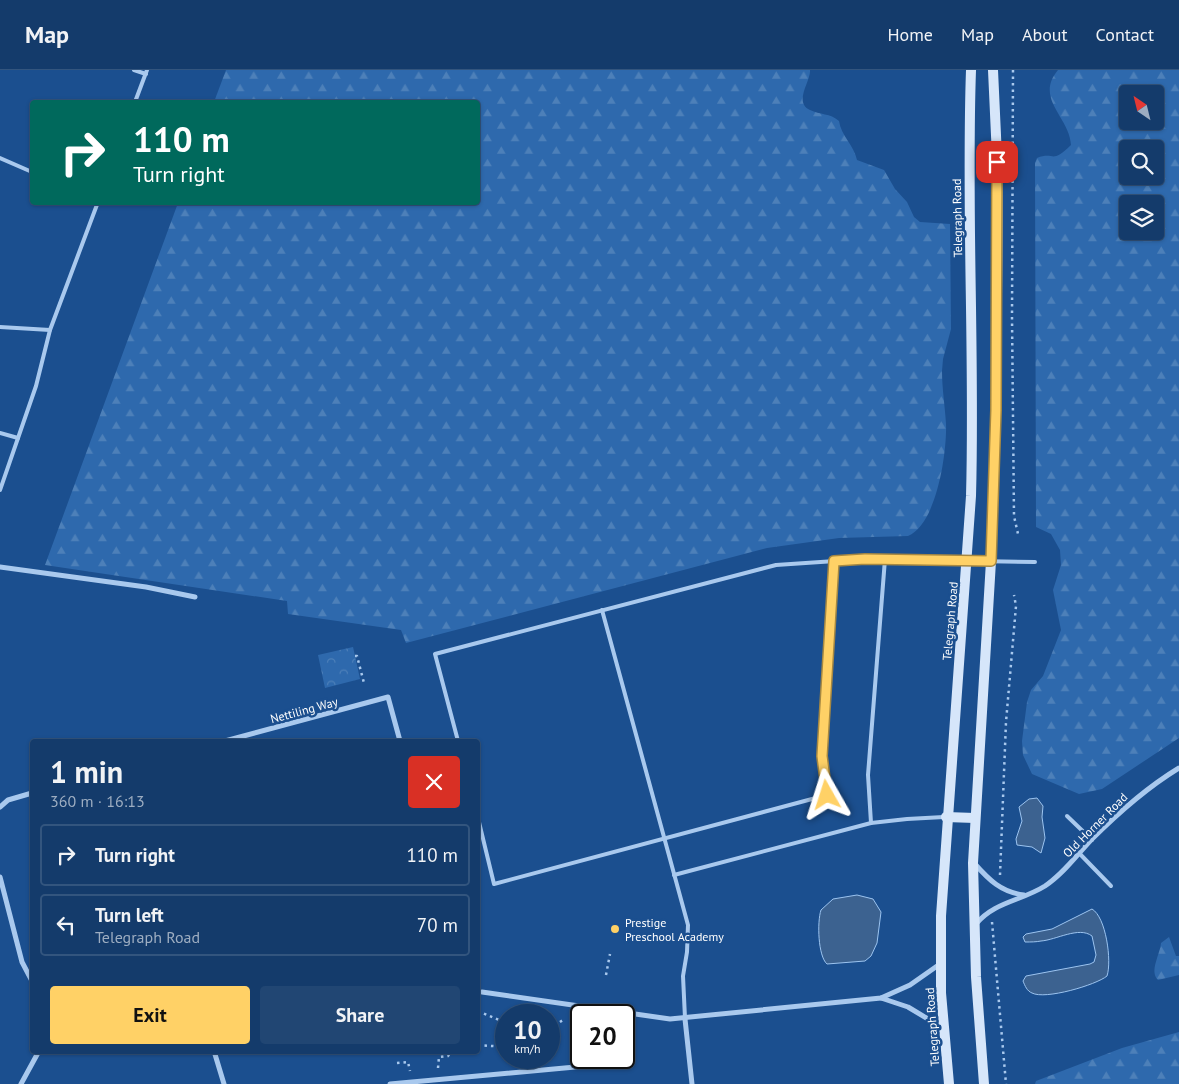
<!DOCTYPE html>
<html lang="en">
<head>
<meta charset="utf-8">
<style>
	body { margin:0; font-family:"PT Sans",sans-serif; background:#214673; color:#f1f3f6; height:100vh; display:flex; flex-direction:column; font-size:19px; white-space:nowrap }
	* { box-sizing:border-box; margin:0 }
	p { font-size:16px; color:#9dadc1 }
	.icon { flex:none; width:28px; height:28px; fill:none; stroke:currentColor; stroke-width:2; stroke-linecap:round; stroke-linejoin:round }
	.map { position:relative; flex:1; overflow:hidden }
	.drawer { position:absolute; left:30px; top:669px; width:450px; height:315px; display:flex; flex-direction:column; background:#143b6b; border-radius:5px; box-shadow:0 1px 4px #0004,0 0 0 1px #33557e }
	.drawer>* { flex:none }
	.banner { position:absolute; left:30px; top:30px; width:450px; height:105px; border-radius:5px; box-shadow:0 1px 4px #0004,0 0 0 1px #33557e; background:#00695c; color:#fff; overflow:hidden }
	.needle { width:32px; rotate:325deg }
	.tools { position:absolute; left:1119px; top:15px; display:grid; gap:10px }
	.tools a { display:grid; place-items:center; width:45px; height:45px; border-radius:5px; background:#143b6b; box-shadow:0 1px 4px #0004,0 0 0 1px #33557e; font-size:25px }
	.speed { position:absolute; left:495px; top:934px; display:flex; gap:10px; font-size:25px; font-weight:700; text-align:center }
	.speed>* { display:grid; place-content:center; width:65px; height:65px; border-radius:50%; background:#143b6b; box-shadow:0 1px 4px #0004,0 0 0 1px #33557e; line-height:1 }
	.speed small { font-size:12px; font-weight:400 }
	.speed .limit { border:2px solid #111; border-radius:8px; background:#fff; color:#111 }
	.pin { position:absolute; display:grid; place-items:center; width:42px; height:42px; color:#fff; margin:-21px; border-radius:10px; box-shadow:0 2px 8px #0006 }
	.me { position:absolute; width:55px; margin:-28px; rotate:354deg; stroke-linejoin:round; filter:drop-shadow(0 0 4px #0008) }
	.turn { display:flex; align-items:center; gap:18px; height:105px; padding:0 20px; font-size:22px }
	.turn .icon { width:65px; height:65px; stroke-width:2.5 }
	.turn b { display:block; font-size:35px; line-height:42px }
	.round { display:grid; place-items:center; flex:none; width:52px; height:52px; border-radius:5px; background:#214673 }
	.overview { display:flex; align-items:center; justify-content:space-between; height:85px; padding:0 20px }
	h1 { font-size:30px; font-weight:800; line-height:38px }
	.cta { display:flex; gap:10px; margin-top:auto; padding:10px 20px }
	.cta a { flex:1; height:58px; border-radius:5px; background:#ffd166; color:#111; font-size:20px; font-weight:800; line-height:58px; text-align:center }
	.cta a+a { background:#214673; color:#f1f3f6 }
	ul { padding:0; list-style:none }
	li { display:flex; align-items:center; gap:15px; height:62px; margin:0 10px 8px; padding:0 10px; border:2px solid #33557e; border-radius:5px }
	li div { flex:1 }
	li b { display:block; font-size:19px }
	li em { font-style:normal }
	header { display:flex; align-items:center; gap:30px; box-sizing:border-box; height:70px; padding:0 25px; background:#143b6b; border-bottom:1px solid #33557e }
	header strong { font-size:24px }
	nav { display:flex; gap:28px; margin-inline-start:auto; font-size:18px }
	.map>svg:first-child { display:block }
</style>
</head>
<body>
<header>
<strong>Map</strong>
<nav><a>Home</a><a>Map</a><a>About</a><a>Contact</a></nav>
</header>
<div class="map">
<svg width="1179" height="1014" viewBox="0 0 1179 1014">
	<defs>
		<pattern id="forest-firs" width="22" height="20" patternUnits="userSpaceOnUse" patternTransform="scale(1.25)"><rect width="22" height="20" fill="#2e69ad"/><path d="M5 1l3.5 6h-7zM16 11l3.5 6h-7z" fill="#4d80b9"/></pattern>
		<pattern id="park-crowns" width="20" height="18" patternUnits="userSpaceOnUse" patternTransform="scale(1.25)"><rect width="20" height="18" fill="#2e69ad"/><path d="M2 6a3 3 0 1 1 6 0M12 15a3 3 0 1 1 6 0" fill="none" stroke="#4d80b9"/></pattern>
	</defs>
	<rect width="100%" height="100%" fill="#1b4f8f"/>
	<g fill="url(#forest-firs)" fill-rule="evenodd">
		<path d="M 226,0 L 810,0 C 811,11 793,32 810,40 C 820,45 830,43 839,51 C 841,66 854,75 857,90 L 884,100 L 895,119 L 907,132 L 914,147 L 920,152 L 950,154 L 951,259 L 943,289 L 942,301 C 942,319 945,336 946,354 C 947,382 937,454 908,466 L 839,468 L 767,478 L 406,573 L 401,560 L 288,544 L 287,531 L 45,495 L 178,133 L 478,132 L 478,32 L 214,32 Z"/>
		<path d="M 1058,0 L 1179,0 L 1179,668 L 1102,719 L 1079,724 L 1032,704 L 1023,685 L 1022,671 L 1027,632 L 1031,620 L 1043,606 L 1061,560 L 1053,520 L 1061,495 L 1060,480 L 1051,464 L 1036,457 L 1035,93 L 1037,88 C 1055,81 1051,95 1071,75 C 1070,47 1034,29 1058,0 ZM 1128,24 L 1155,24 L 1155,51 L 1128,51 ZM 1128,79 L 1155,79 L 1155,106 L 1128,106 ZM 1128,134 L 1155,134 L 1155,161 L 1128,161 Z"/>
		<path d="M 1169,867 L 1176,886 L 1179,886 L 1179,905 L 1158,910 C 1149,901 1160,885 1161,873 Z"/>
		<path d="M 1179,962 L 1179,1014 L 1035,1014 L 1036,1011 L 1122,978 Z"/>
	</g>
	<path fill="url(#park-crowns)" d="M 353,577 L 360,609 L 325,618 L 318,585 Z"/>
	<g fill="#3c6290" stroke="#9cc4f0">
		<path d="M 1037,728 L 1043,736 L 1042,747 L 1045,768 L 1041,783 L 1032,777 L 1017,775 L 1016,769 L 1022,751 L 1019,737 L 1029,729 Z"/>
		<path d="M 857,825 L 873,829 L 881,842 L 877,873 L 871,886 L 865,891 L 827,894 C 818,886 817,852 821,840 L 833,829 Z"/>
		<path d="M 1092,839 C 1106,847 1112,891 1107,906 C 1096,915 1045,930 1032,923 C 1027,921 1025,916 1023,911 L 1026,906 L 1090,894 L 1094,892 L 1096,885 L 1092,866 C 1079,856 1056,870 1041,871 C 1036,872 1031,872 1025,872 L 1023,867 L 1026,864 L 1052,859 Z"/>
	</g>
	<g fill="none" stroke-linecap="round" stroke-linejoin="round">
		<g stroke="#a9c9ee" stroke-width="2.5" stroke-dasharray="2.5 4" stroke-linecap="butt">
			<path d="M 1013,0 L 1012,247 L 1014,446 L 1018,464"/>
			<path d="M 355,586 L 357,586 L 364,613"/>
			<path d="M 1000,805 L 1006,652 L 1016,536 L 1014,525"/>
			<path d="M 992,852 L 1006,1014"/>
			<path d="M 606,905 L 610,884"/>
			<path d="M 478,941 L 506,953"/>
			<path d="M 521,945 L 521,942"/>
			<path d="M 549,959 L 563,950"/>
			<path d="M 478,975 L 506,977"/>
			<path d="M 397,993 L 408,992 L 410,1001"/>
			<path d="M 438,998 L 439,987 L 448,986 L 451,981"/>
		</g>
		<g stroke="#a9c9ee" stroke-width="4">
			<path d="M 134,0 L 146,4"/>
			<path d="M 135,32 L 147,0"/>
			<path d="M 0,88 L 32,102"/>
			<path d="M 0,257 L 50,260 L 98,132"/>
			<path d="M 0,363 L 18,368"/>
			<path d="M 0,420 L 36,316 L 50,260"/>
			<path d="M 602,540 L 688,855 L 687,882 L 683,906 L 685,948"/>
			<path d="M 458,671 L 435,584 L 776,495 L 865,489 L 1035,492"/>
			<path d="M 1067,746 L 1092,770"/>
			<path d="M 478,748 L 494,814 L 827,725 L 822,686 L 834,491"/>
			<path d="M 871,753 L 868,705 L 885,489"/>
			<path d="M 1079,783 L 1111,816"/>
			<path d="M 674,805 L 871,753 L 907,749 L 944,747"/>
		</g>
		<g stroke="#a9c9ee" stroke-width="5">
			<path d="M 0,497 L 146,517 L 195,527"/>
			<path d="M 225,671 L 388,627 L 400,671"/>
			<path d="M 0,737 L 8,730 L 32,723"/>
			<path d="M 974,793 C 989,810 1001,822 1024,825"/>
			<path d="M 0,807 L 22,892 L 32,911"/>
			<path d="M 976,854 C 994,832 1021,831 1045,816 C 1063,804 1076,786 1091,770 C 1118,743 1146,718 1179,698"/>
			<path d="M 482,922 L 670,949 L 881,928 L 910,915 L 940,894"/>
			<path d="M 881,928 L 908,937 L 943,958"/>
			<path d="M 579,937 L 581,954"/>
			<path d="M 685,949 L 692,1014"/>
			<path d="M 214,981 L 224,1014"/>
			<path d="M 21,1014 L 39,981"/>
			<path d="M 390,1014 L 586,996 L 585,988"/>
		</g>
		<g stroke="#d6e6fa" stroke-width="10">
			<path d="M 946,747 L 975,748"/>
			<path d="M 949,1014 L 941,923 L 941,846 L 971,426 C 975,284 966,142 971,0"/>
			<path d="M 984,1014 L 976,907 L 973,793 L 991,491 L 996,340 L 998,109 L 993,0"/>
		</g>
	</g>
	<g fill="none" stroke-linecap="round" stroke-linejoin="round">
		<g stroke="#a68842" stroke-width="12">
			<path id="route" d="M 827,725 L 822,686 L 834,491 L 865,489 L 991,491 L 996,340 L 997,92"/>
		</g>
		<use href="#route" stroke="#ffd166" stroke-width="9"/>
	</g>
	<circle fill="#ffd166" stroke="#1b4f8f" stroke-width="2" cx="615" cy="859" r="5"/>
	<g text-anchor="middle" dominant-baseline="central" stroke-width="5" stroke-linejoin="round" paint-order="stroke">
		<g font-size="12" fill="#fff" stroke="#1b4f8f">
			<text transform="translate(957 148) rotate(-91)">Telegraph Road</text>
			<text transform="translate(950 551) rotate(-85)">Telegraph Road</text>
			<text transform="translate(304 640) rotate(-15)">Nettiling Way</text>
			<text transform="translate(1095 755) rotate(-45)">Old Horner Road</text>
			<text transform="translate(932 957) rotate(-94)">Telegraph Road</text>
		</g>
		<g font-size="12" fill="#fff" stroke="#1b4f8f" text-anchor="start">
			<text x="625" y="852">Prestige<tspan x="625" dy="14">Preschool Academy</tspan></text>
		</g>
	</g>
</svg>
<div class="tools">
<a><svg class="needle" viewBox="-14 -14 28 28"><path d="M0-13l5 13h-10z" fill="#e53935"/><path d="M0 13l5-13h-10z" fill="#9dadc1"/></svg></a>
<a><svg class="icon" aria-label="search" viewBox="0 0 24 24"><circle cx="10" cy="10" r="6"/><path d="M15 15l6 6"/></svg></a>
<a><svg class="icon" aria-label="layers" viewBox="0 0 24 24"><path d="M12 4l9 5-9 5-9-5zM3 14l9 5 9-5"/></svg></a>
</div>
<div class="speed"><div>10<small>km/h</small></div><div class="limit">20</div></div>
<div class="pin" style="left:997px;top:92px;background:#d93025"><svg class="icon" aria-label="arrive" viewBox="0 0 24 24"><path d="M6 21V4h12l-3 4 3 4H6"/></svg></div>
<svg class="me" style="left:827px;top:725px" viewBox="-20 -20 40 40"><path d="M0-17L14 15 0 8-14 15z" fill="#ffd166" stroke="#fff" stroke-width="4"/></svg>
<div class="banner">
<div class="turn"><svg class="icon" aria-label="right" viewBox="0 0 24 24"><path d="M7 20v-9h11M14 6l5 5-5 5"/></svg><div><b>110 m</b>Turn right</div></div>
</div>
<section class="drawer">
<div class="overview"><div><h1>1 min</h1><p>360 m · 16:13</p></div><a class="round" style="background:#d93025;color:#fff"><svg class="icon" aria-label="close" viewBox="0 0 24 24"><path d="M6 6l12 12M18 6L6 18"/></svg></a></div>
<ul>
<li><svg class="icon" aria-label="right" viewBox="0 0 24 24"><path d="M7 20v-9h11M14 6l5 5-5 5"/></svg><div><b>Turn right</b></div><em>110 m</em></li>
<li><svg class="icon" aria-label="left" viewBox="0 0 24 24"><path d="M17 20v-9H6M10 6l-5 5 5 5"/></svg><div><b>Turn left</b><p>Telegraph Road</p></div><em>70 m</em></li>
</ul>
<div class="cta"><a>Exit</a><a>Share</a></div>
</section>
</div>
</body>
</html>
